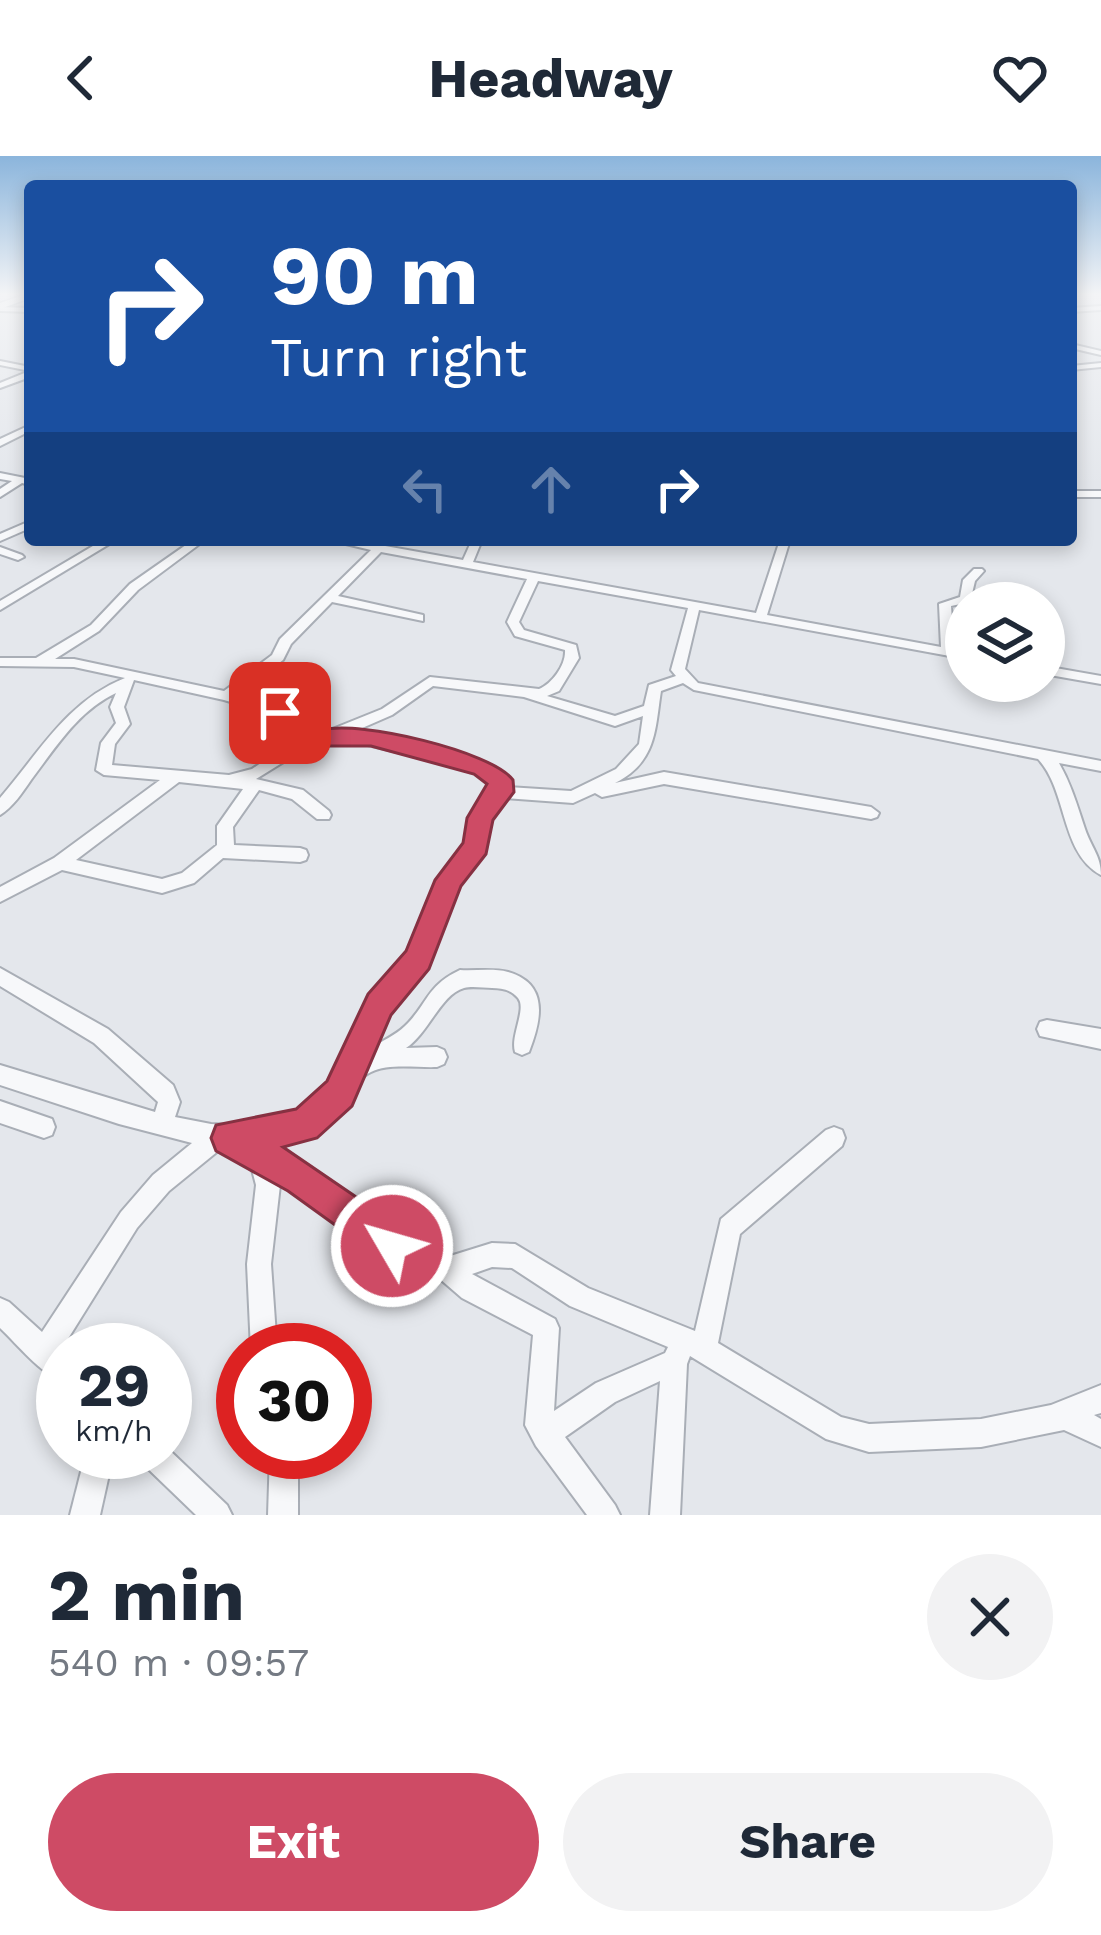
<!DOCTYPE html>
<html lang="en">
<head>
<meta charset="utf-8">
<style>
	body { margin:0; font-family:"Work Sans",sans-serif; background:#f2f2f3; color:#1f2937; height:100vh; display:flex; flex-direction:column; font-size:45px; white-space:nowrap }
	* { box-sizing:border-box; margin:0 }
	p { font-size:39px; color:#747a83 }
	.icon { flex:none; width:66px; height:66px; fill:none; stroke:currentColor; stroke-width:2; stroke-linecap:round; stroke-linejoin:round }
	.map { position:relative; height:1359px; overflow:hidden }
	.sheet { display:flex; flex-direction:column; background:#fff; flex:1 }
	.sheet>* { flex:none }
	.banner { position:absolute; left:24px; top:24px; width:1053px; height:366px; border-radius:12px; box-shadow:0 6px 18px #0003; background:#1a4fa0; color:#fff; overflow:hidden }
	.buttons { position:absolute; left:945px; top:426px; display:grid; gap:24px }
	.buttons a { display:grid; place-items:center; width:120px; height:120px; border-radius:50%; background:#fff; box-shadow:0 6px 18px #0003; font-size:60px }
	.speed { position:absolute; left:36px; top:1167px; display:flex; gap:24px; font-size:60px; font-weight:700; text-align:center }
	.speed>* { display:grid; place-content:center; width:156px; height:156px; border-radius:50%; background:#fff; box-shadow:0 6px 18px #0003; line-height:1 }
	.speed small { font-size:30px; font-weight:400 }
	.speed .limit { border:18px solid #d22; background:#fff; color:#111 }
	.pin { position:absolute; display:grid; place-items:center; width:102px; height:102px; color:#fff; margin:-51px; border-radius:24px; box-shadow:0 6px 18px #0006 }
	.me { position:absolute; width:132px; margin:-66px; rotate:308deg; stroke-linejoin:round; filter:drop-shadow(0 0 9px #0008) }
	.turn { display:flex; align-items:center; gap:42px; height:252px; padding:0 48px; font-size:54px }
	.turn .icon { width:156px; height:156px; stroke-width:2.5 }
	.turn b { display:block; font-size:84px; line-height:102px }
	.lanes { display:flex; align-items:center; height:114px; padding:0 48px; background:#0003; justify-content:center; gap:60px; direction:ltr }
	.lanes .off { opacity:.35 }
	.round { display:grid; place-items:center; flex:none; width:126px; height:126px; border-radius:63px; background:#f2f2f3 }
	.headline { display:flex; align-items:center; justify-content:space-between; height:204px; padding:0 48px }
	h1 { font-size:72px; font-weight:700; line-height:90px }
	.cta { display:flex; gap:24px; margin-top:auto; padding:24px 48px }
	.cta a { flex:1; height:138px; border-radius:72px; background:#ce4b65; color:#fff; font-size:48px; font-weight:700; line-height:138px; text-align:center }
	.cta a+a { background:#f2f2f3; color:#1f2937 }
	header { display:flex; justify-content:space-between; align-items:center; height:156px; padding:0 48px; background:#fff; font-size:54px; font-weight:700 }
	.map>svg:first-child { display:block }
</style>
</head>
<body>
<header><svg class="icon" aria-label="back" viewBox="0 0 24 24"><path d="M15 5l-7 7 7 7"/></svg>Headway<svg class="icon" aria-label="heart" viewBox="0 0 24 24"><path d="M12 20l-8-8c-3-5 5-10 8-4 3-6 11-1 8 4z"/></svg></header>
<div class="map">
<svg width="1101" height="1359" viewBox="0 0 1101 1359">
	<rect width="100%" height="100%" fill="#e4e7ec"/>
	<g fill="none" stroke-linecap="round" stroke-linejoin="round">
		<g stroke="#a9aeb6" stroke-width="4">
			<g id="minor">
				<path d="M 1101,150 L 1101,154 L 1071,156 L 1071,152 Z"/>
				<path d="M 0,151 L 30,152 L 30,156 L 0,155 Z"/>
				<path d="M 1071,188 L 1101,195 L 1101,199 L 1071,192 Z"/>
				<path d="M 0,205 L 30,211 L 30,215 L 0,209 Z"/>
				<path d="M 1101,207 L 1101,211 L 1071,214 L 1071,210 Z"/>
				<path d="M 27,216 L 30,216 L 30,221 L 0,232 L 0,227 Z"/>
				<path d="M 30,269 L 30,275 L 0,290 L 0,283 Z"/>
				<path d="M 0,317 L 30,323 L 30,329 L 22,327 L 0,341 L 0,333 L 12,325 L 0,323 Z"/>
				<rect x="1071" y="335" width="30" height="6"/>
				<path d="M 30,365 L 30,372 L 0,385 L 0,378 Z"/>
				<path d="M 103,384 L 116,384 L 0,454 L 0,445 Z"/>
				<path d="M 193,384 L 205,384 L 138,434 L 99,475 L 55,503 L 74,503 L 224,535 L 272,499 L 280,483 L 371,394 L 329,384 L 352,384 L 463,404 L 472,384 L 482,384 L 473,406 L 756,457 L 780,384 L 790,384 L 767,459 L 941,491 L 939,448 L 960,441 L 963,424 L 974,413 L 982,413 L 984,415 L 975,425 L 970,446 L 951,450 L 954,493 L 966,495 L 966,503 L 699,454 L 685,513 L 698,527 L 1101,605 L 1101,615 L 1059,607 C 1071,628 1077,649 1085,673 C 1091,691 1101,700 1101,719 C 1060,697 1068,635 1038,603 L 694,534 L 683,527 L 661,535 C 655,573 657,606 615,627 L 664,616 L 871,651 L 879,657 L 877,661 L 871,663 L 664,628 L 602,641 L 595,637 L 573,647 L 504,642 L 493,653 L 479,697 L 457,733 L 432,797 L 420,815 L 389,851 L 371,892 C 382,885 396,879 405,870 C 428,848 426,830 460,814 C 475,815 494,812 508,816 C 550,828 541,865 529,896 L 522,899 L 515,896 C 510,880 527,853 518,842 C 512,834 501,832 492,832 C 484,832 472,830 464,832 C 441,838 428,878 406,892 L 437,891 L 444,894 L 447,901 L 444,908 L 437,911 C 418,912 388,907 371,916 C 355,923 352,940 342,953 C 324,976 294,986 267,990 L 309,1013 L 418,1093 L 447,1101 L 492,1087 L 515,1088 L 588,1132 L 695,1175 L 721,1063 L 826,974 L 834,971 L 842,974 L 845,982 L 842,990 L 740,1078 L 718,1187 L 841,1261 L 869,1268 L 981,1263 L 1051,1249 L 1101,1229 L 1101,1257 L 1094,1259 L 1101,1263 L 1101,1291 L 1064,1274 L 981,1291 L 869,1296 L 826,1283 L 690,1200 L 687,1208 L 680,1359 L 650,1359 L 660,1225 L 615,1246 L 565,1281 L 615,1349 L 620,1359 L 587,1359 L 536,1290 L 525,1269 L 533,1179 L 462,1142 L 440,1123 L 403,1112 L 293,1029 L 277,1020 L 280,1029 L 271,1108 L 277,1194 L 251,1194 L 247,1108 L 256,1029 L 250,1006 L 223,991 L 169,1035 L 137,1072 L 61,1194 L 63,1226 C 39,1216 19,1190 0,1172 L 0,1142 L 9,1146 L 42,1176 L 121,1056 L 153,1019 L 192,987 L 119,968 L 0,929 L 0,909 L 155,956 L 158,946 L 94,887 L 0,830 L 0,812 L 108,873 L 173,929 L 180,946 L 175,961 L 211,968 L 254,970 L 289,964 L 316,949 L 342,914 L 375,839 L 407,804 L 418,786 L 440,731 L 463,695 L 478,650 L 493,634 L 492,626 L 477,615 L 338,582 L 290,602 L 256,623 L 303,634 L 329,655 L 331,659 L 329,663 L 317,663 L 292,643 L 259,634 L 233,671 L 234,689 L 300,692 L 306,694 L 308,699 L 306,704 L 300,706 L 223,702 L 194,727 L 162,737 L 62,714 L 0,746 L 0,731 L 54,702 L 160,624 L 104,619 L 96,614 L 101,587 L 116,567 L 110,551 L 116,537 C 78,555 56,591 31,624 C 22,637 13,651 0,659 L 0,642 C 39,597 67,545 125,522 L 74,511 L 0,510 L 0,502 L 36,502 L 91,469 L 130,428 ZM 381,396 L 527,423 L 507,466 L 515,480 L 565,494 C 566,509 552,528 539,533 L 430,521 L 382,553 L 320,578 L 294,556 L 237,539 L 283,504 L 291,488 L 332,446 L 423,465 L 423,459 L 338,440 ZM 538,425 L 688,452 L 671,514 L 676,520 L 649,529 L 644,550 L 615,560 L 547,540 L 559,535 L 579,502 L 576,489 L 524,474 L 519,466 ZM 134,524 L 224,544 L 284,562 L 308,583 L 280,594 L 252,613 L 229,619 L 112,609 L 115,588 L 130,568 L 124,551 ZM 433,530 L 524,541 L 615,570 L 643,560 L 639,588 L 616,613 L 571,635 L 508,631 L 505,620 L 487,607 L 353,576 L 392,559 ZM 179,626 L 243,633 L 217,670 L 217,689 L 182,717 L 162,723 L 76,704 ZM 492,1111 L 512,1112 L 570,1150 L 668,1191 L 665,1197 L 596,1227 L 554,1255 L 559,1172 L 555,1163 L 472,1118 Z"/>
				<path d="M 0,391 L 22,399 L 24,401 L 18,404 L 0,398 Z"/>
				<path d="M 1044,510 L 1101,520 L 1101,528 L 1044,518 Z"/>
				<path d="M 1047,864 L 1101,873 L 1101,893 L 1040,880 L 1037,873 L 1040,866 Z"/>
				<path d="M 0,945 L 52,963 L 55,971 L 52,979 L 44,982 L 0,967 Z"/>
				<path d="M 165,1290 L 227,1349 L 232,1359 L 196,1359 L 141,1306 L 137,1296 L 165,1296 Z"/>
				<path d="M 86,1296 L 114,1296 L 100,1359 L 70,1359 Z"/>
				<path d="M 270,1296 L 298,1296 L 298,1359 L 268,1359 Z"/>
			</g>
		</g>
		<g stroke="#a3acb7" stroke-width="3">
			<path id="major" d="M 23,139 L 30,139 L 30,142 L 0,153 L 0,147 Z"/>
		</g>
		<use href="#minor" fill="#f7f8fa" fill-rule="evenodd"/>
		<use href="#major" fill="#fff" fill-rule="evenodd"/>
	</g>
	<linearGradient id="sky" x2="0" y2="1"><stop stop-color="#8bb5dc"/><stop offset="0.42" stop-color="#f3f4f6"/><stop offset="1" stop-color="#f3f4f6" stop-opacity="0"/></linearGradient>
	<rect width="1101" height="329" fill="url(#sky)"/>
	<path fill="#ce4b65" stroke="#863142" stroke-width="3" d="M 280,549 L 305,558 L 323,574 C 358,564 492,595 513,624 L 514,636 L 493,664 L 486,698 L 461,730 L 429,813 L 391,859 L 352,950 L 317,982 L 283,991 L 406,1075 L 412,1090 L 406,1104 L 392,1110 L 288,1035 L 216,995 L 211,982 L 216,969 L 296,953 L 327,925 L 368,838 L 406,795 L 435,724 L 463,687 L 467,662 L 487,628 L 474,618 L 371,590 L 310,590 C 297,578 278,569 268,557 Z"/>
</svg>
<div class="buttons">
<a><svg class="icon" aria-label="layers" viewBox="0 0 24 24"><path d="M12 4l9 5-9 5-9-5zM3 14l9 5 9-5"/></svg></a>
</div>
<div class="speed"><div>29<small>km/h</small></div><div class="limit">30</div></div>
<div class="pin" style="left:280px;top:557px;background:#d93025"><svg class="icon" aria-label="arrive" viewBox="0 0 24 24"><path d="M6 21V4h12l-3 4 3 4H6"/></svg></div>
<svg class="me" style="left:392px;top:1090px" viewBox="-20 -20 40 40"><circle r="17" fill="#ce4b65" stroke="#fff" stroke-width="3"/><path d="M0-11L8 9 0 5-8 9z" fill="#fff"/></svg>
<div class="banner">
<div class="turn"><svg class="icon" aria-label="right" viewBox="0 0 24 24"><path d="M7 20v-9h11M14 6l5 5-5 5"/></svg><div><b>90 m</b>Turn right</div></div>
<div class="lanes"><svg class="icon off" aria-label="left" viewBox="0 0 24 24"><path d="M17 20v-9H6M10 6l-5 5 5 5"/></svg><svg class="icon off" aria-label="ahead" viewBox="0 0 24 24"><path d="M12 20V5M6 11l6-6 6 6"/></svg><svg class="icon" aria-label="right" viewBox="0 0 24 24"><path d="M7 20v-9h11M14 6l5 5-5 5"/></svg></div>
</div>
</div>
<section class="sheet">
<div class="headline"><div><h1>2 min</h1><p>540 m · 09:57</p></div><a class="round"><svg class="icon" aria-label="close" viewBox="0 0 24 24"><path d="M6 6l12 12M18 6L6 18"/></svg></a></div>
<div class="cta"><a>Exit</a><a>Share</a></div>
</section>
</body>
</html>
